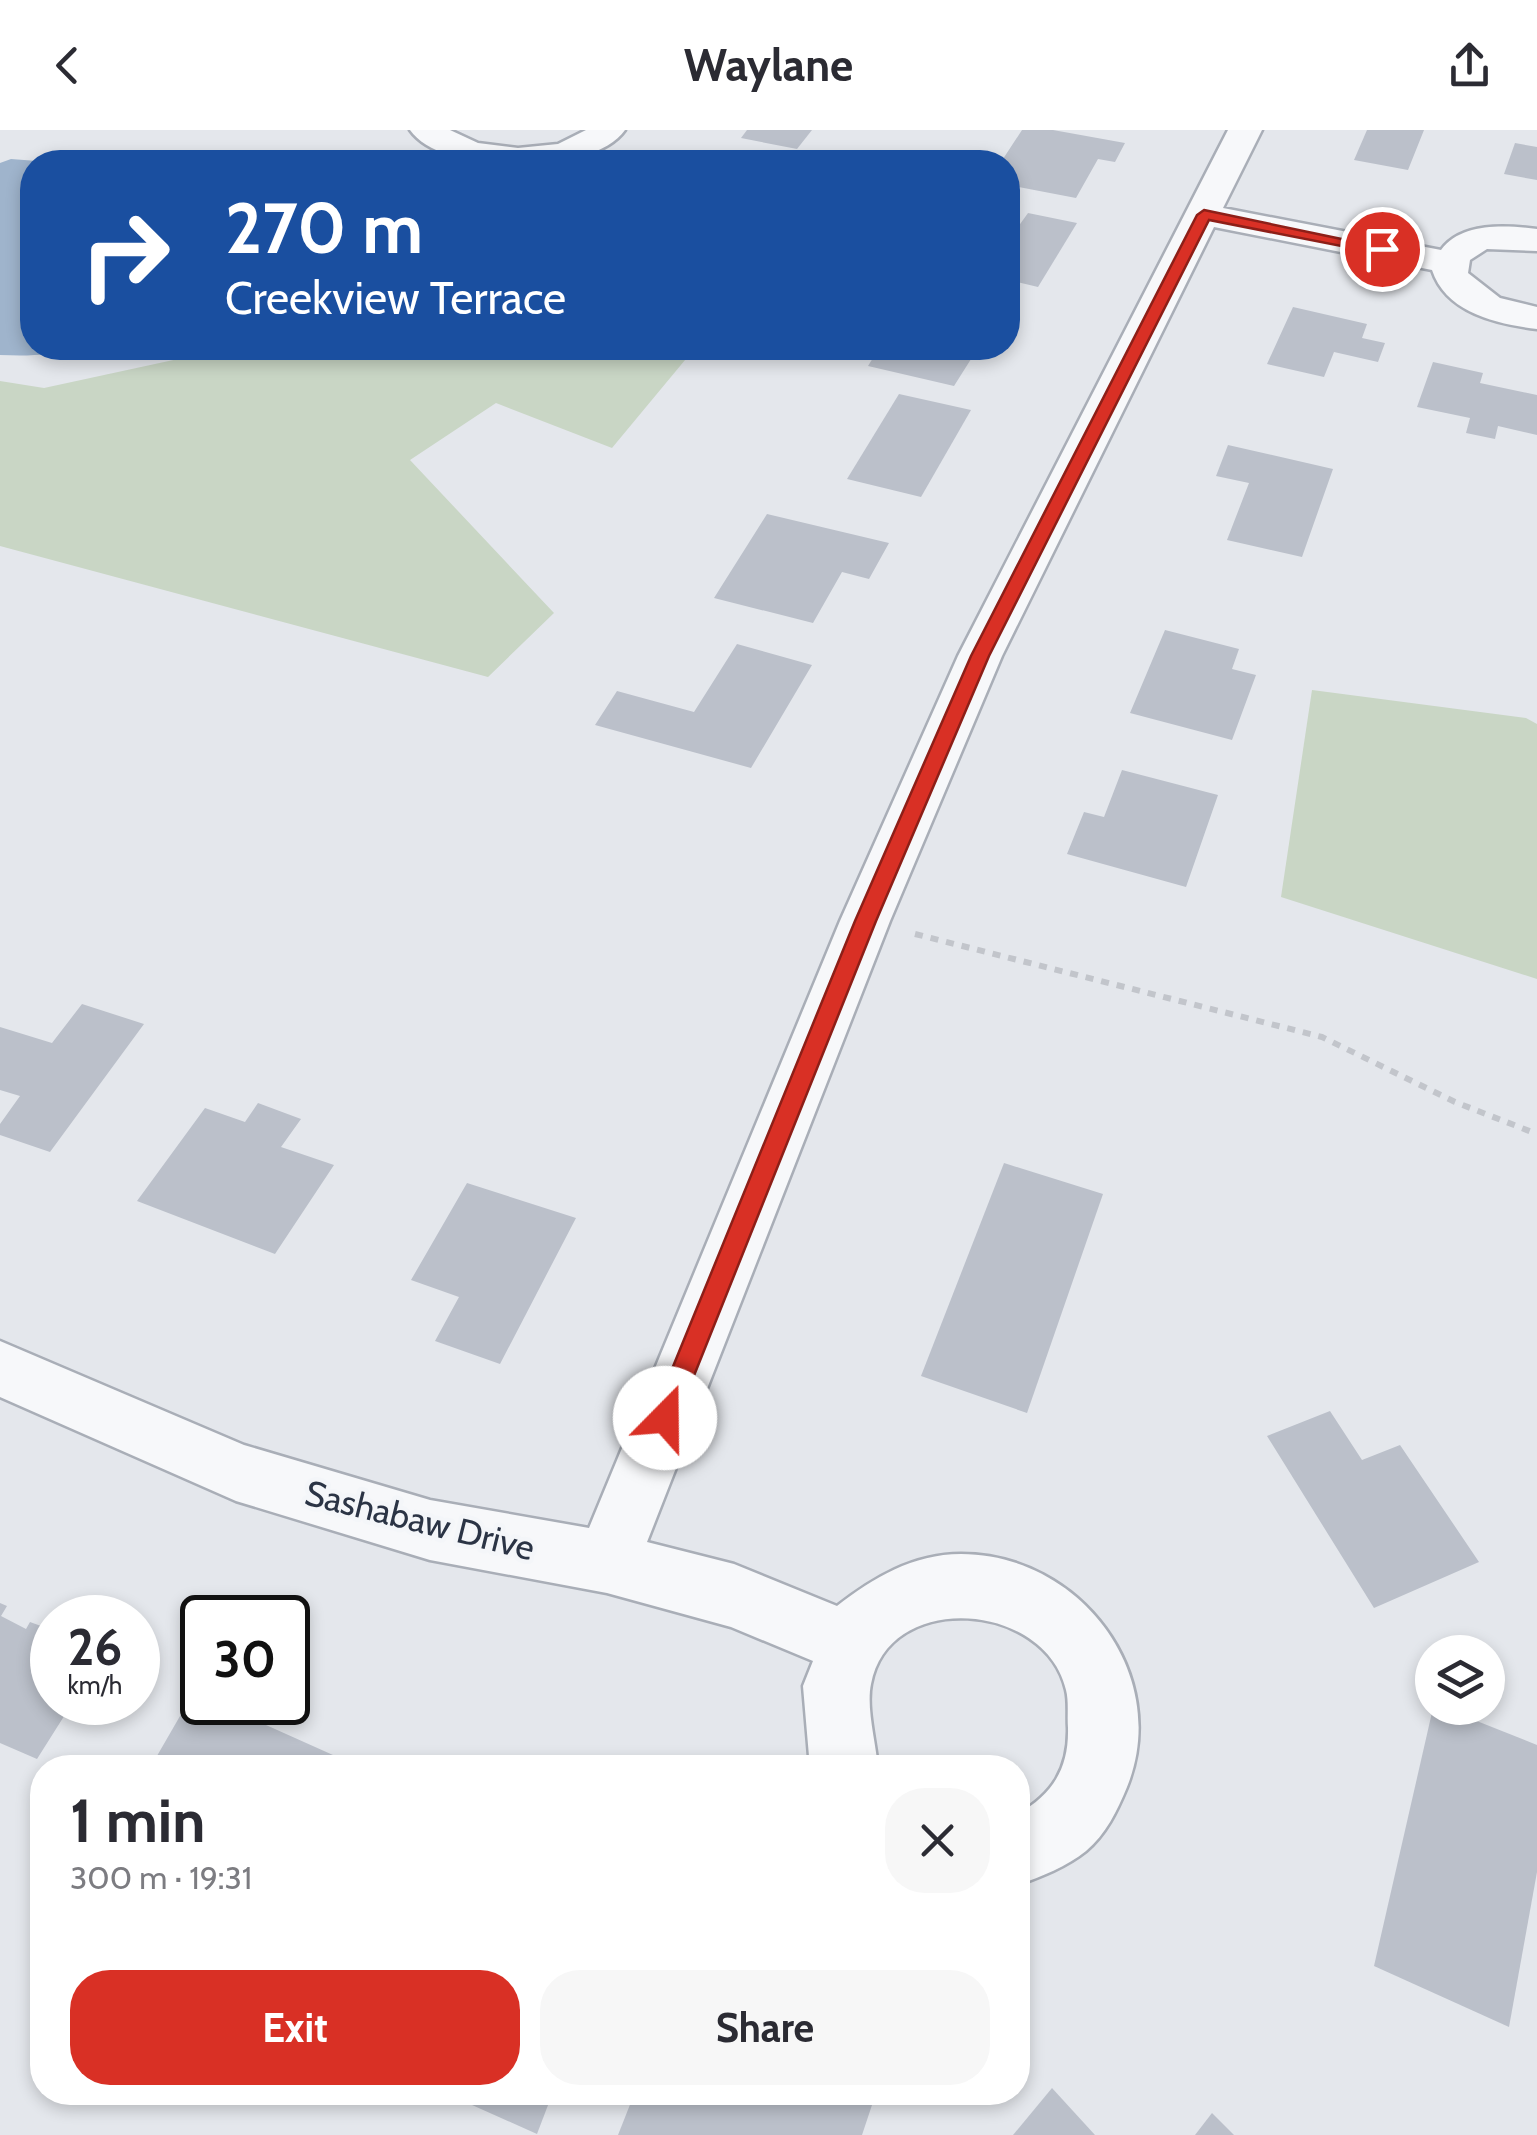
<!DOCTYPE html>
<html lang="en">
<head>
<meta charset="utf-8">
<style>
	body { margin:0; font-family:Cabin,sans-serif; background:#f7f7f7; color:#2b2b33; height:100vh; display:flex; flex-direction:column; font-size:38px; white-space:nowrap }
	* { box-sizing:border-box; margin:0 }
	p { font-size:32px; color:#7c7c81 }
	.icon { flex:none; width:55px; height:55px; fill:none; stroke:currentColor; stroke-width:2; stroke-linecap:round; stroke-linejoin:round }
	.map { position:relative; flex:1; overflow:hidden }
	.drawer { position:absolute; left:30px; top:1625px; width:1000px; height:350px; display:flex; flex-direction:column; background:#fff; border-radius:40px; box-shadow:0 5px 15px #0003 }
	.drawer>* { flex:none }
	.guide { position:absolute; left:20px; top:20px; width:1000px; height:210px; border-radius:40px; box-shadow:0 5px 15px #0003; background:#1a4fa0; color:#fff; overflow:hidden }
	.tools { position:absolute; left:1415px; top:1505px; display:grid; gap:20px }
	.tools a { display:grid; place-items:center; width:90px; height:90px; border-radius:50%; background:#fff; box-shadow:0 5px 15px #0003; font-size:50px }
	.speed { position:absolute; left:30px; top:1465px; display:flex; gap:20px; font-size:50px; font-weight:700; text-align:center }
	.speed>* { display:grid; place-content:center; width:130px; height:130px; border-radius:50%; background:#fff; box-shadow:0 5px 15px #0003; line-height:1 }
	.speed small { font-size:25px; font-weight:400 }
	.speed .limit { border:5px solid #111; border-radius:15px; background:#fff; color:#111 }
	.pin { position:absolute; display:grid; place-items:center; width:85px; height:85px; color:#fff; margin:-42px; border:5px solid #fff; border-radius:50%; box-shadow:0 2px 10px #0007 }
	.me { position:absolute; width:110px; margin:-55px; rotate:22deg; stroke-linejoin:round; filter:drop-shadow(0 0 8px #0008) }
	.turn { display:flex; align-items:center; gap:35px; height:210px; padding:0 40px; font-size:45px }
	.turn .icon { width:130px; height:130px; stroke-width:2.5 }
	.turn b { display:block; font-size:70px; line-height:85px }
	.round { display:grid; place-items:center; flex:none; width:105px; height:105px; border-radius:40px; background:#f7f7f7 }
	.headline { display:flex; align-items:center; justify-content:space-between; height:170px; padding:0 40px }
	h1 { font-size:60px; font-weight:800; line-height:75px }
	.button { display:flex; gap:20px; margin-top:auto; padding:20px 40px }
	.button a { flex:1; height:115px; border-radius:40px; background:#d93025; color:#fff; font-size:40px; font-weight:800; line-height:115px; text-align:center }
	.button a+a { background:#f7f7f7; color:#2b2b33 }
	header { display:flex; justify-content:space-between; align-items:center; height:130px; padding:0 40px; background:#fff; font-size:45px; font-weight:800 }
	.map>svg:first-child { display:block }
</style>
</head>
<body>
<header><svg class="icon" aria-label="back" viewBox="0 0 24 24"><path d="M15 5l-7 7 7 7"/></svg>Waylane<svg class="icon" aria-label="share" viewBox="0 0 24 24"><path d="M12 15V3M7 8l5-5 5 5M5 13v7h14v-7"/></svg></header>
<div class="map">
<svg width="1537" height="2005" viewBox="0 0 1537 2005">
	<rect width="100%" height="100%" fill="#e4e7ec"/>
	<g fill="#c9d6c5">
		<path d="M 184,218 L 695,218 L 612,318 L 496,273 L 410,330 L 554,483 L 488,547 L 0,416 L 0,251 L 44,258 L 178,229 Z"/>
		<path d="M 1312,560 L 1526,588 L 1537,594 L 1537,849 L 1281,767 Z"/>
	</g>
	<path fill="#9fb4cc" d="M 11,29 L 50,32 L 32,32 L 32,218 L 76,218 C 51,226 26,226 0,225 L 0,33 Z"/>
	<g fill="#bbc0ca">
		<path d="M 747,0 L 812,0 L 797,19 L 741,8 Z"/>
		<path d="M 1022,0 L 1053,0 L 1125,13 L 1115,32 L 1098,29 L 1076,68 L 1008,55 L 1008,32 L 1001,32 Z"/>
		<path d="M 1367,0 L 1424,0 L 1408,40 L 1354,30 Z"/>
		<path d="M 1515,13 L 1537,17 L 1537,50 L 1504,44 Z"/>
		<path d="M 1028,83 L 1077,93 L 1038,157 L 1008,150 L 1008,111 Z"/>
		<path d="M 1293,177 L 1367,194 L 1362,208 L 1385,213 L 1378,232 L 1334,222 L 1324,247 L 1267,234 Z"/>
		<path d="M 900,218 L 978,218 L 954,256 L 868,236 L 878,220 L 896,224 Z"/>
		<path d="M 1433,232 L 1483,243 L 1480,253 L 1537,265 L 1537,305 L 1498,296 L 1495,309 L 1466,303 L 1470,288 L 1417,277 Z"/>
		<path d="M 899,264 L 971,280 L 921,367 L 847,349 Z"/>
		<path d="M 1228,315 L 1333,339 L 1302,427 L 1227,410 L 1249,353 L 1216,346 Z"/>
		<path d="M 767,384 L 889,413 L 869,449 L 842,442 L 813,493 L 714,468 Z"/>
		<path d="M 1165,500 L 1239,519 L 1232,539 L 1256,545 L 1232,610 L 1130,583 Z"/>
		<path d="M 737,514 L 812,535 L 751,638 L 595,595 L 617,561 L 694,582 Z"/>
		<path d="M 1122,640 L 1218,665 L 1186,757 L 1067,724 L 1084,682 L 1104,687 Z"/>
		<path d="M 82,874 L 144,894 L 50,1022 L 0,1005 L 0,994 L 20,966 L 0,960 L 0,897 L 52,913 Z"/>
		<path d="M 258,973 L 301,989 L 281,1017 L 334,1035 L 275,1124 L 137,1071 L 205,978 L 245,992 Z"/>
		<path d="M 1004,1033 L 1103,1064 L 1027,1283 L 921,1246 Z"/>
		<path d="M 467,1053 L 576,1088 L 500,1234 L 435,1211 L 459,1167 L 411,1150 Z"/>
		<path d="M 1330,1281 L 1362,1330 L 1400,1315 L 1479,1432 L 1374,1478 L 1267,1306 Z"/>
		<path d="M 0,1473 L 7,1476 L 1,1486 L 26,1499 L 30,1492 L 52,1500 L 52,1572 L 73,1572 L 37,1629 L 0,1613 Z"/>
		<path d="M 202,1548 L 202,1572 L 278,1572 L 266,1595 L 362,1638 L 150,1638 Z"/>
		<path d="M 1433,1578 L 1444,1578 L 1537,1615 L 1537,1742 L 1509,1897 L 1374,1836 Z"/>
		<path d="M 1052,1958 L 1095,2005 L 1013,2005 Z"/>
		<path d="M 443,1962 L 553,1962 L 537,2004 Z"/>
		<path d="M 635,1962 L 843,1962 L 872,1975 L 862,2005 L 618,2005 Z"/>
		<path d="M 1212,1983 L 1234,2005 L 1195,2005 Z"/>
	</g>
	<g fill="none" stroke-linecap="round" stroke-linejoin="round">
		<g stroke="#a9aeb7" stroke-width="5">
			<g id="minor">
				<path d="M 410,0 L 450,0 L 478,13 L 518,18 L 558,14 L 586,0 L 625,0 C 592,47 443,47 410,0 Z"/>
				<path d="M 1228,0 L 1262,0 L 1223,78 L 1441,120 C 1461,92 1506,95 1537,99 L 1537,121 L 1487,119 L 1470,130 L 1468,143 L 1500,168 L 1537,177 L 1537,199 C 1497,194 1446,183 1432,140 L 1214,97 L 1002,526 L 890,791 L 647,1412 L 734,1434 L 837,1476 C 873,1448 913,1424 961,1424 C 1080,1424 1172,1545 1127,1657 C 1117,1681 1106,1704 1086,1721 C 1066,1737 1042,1746 1018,1755 L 1018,1684 C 1053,1664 1069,1638 1068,1598 C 1067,1586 1069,1571 1066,1560 C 1046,1472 889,1459 871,1554 C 866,1578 876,1613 878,1638 L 810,1638 L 803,1556 L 813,1531 L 731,1497 L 607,1463 L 430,1430 L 236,1371 L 0,1267 L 0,1211 L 244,1315 L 430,1370 L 589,1398 L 840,791 L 958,526 Z"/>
			</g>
		</g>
		<path stroke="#c2c5cb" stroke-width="6" stroke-dasharray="8 8" stroke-linecap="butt" d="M 915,804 L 1322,907 L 1455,972 L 1537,1004"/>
		<use href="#minor" fill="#f7f8fa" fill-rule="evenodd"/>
	</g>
	<path fill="#d93025" stroke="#8d1f18" stroke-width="2.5" d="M 1204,80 L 1389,119 L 1382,124 L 1209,90 L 989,526 L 876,791 L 677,1288 L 674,1296 L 665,1300 L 656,1296 L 652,1288 L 855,791 L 971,526 L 1197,85 Z"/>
	<g text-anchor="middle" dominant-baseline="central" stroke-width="9" stroke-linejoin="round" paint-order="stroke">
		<g font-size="35" fill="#2b3445" stroke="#f4f6f9">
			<text transform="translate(420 1390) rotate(14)">Sashabaw Drive</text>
		</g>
	</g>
</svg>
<div class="tools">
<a><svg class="icon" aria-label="layers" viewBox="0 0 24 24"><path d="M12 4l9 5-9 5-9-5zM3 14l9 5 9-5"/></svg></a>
</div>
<div class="speed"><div>26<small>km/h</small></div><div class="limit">30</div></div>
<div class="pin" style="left:1382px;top:119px;background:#d93025"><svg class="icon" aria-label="arrive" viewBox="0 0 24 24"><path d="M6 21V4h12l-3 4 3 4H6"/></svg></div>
<svg class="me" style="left:665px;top:1288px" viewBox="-20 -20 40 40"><circle r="19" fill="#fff"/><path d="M0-13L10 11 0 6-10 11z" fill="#d93025"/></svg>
<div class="guide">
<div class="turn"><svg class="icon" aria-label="right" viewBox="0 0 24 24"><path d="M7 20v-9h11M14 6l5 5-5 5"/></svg><div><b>270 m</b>Creekview Terrace</div></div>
</div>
<section class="drawer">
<div class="headline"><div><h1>1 min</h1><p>300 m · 19:31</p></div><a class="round"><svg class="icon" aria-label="close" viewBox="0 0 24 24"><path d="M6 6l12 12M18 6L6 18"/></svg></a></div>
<div class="button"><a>Exit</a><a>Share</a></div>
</section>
</div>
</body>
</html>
